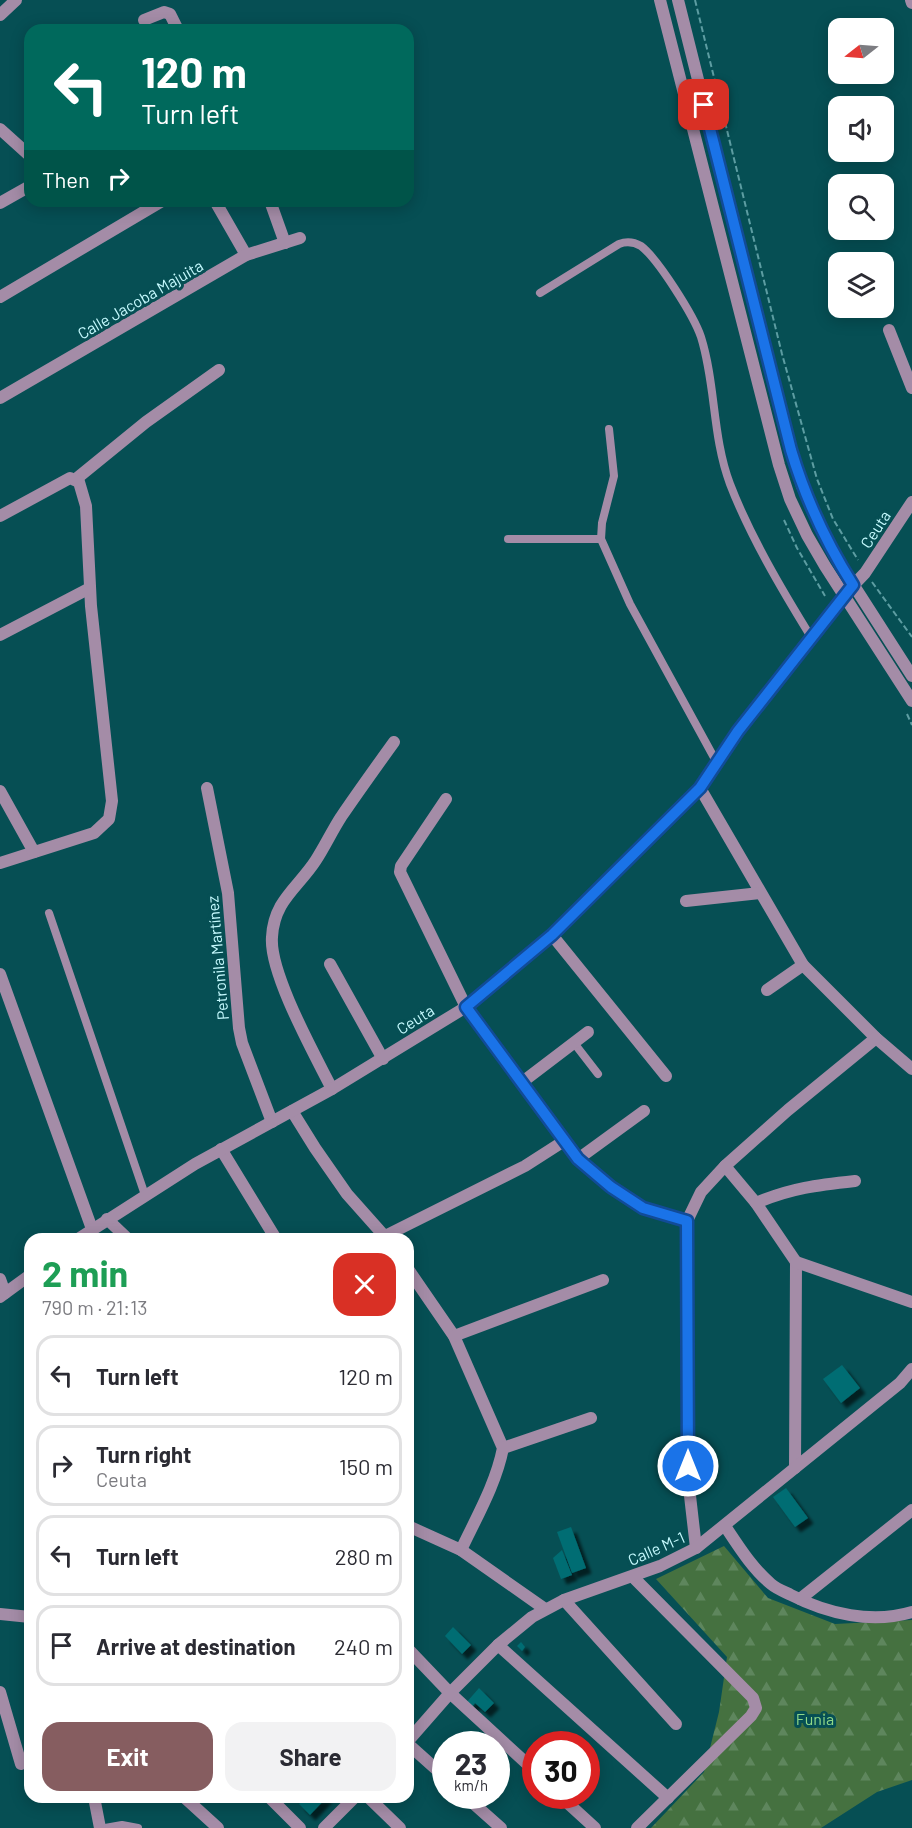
<!DOCTYPE html>
<html lang="en">
<head>
<meta charset="utf-8">
<style>
	body { margin:0; font-family:Barlow,sans-serif; background:#f2f2f3; color:#2b2b33; height:100vh; display:flex; flex-direction:column; font-size:22px; white-space:nowrap }
	* { box-sizing:border-box; margin:0 }
	p { font-size:20px; color:#7c7c81 }
	.icon { flex:none; width:33px; height:33px; fill:none; stroke:currentColor; stroke-width:2; stroke-linecap:round; stroke-linejoin:round }
	.map { position:relative; flex:1; overflow:hidden }
	.details { position:absolute; left:24px; top:1233px; width:390px; height:570px; display:flex; flex-direction:column; background:#fff; border-radius:18px; box-shadow:0 3px 15px #0003 }
	.details>* { flex:none }
	.hud { position:absolute; left:24px; top:24px; width:390px; height:183px; border-radius:18px; box-shadow:0 3px 15px #0003; background:#00695c; color:#fff; overflow:hidden }
	.needle { width:39px; rotate:253deg }
	.tools { position:absolute; left:828px; top:18px; display:grid; gap:12px }
	.tools a { display:grid; place-items:center; width:66px; height:66px; border-radius:12px; background:#fff; box-shadow:0 3px 15px #0003; font-size:30px }
	.speed { position:absolute; left:432px; top:1731px; display:flex; gap:12px; font-size:30px; font-weight:700; text-align:center }
	.speed>* { display:grid; place-content:center; width:78px; height:78px; border-radius:50%; background:#fff; box-shadow:0 3px 15px #0003; line-height:1 }
	.speed small { font-size:15px; font-weight:400 }
	.speed .limit { border:9px solid #d22; background:#fff; color:#111 }
	.pin { position:absolute; display:grid; place-items:center; width:51px; height:51px; color:#fff; margin:-26px; border-radius:12px; box-shadow:0 3px 9px #0006 }
	.me { position:absolute; width:66px; margin:-33px; rotate:0deg; stroke-linejoin:round; filter:drop-shadow(0 0 4px #0008) }
	.turn { display:flex; align-items:center; gap:21px; height:126px; padding:0 18px; font-size:27px }
	.turn .icon { width:78px; height:78px; stroke-width:2.5 }
	.turn b { display:block; font-size:42px; line-height:51px }
	.then { display:flex; align-items:center; height:57px; padding:0 18px; background:#0003; gap:12px; font-size:22px }
	.round { display:grid; place-items:center; flex:none; width:63px; height:63px; border-radius:18px; background:#f2f2f3 }
	.summary { display:flex; align-items:center; justify-content:space-between; height:102px; padding:0 18px }
	h1 { font-size:36px; font-weight:700; line-height:45px; color:#1e9e55 }
	.action { display:flex; gap:12px; margin-top:auto; padding:12px 18px }
	.action a { flex:1; height:69px; border-radius:18px; background:#865d60; color:#fff; font-size:24px; font-weight:700; line-height:69px; text-align:center }
	.action a+a { background:#f2f2f3; color:#2b2b33 }
	ul { padding:0; list-style:none }
	li { display:flex; align-items:center; gap:18px; height:81px; margin:0 12px 9px; padding:0 6px; border:3px solid #e1e1e2; border-radius:18px }
	li div { flex:1 }
	li b { display:block; font-size:22px }
	li em { font-style:normal }
	.map>svg:first-child { display:block }
</style>
</head>
<body>
<div class="map">
<svg width="912" height="1828" viewBox="0 0 912 1828">
	<defs>
		<pattern id="forest-firs" width="22" height="20" patternUnits="userSpaceOnUse" patternTransform="scale(1.5)"><rect width="22" height="20" fill="#457140"/><path d="M5 1l3.5 6h-7zM16 11l3.5 6h-7z" fill="#5e865d"/></pattern>
		<filter id="shadow"><feDropShadow dx="5.5" dy="5.5" stdDeviation="1.5" flood-color="#0009"/></filter>
	</defs>
	<rect width="100%" height="100%" fill="#064f54"/>
	<path fill="url(#forest-firs)" d="M 724,1546 L 768,1598 L 835,1624 L 912,1620 L 912,1780 L 877,1792 L 821,1828 L 651,1828 L 704,1772 L 719,1712 L 727,1657 L 656,1579 Z"/>
	<g fill="#006d73" filter="url(#shadow)">
		<path d="M 842,1365 L 860,1388 L 841,1403 L 823,1379 Z"/>
		<path d="M 786,1488 L 808,1518 L 795,1527 L 773,1497 Z"/>
		<path d="M 571,1527 L 586,1568 L 572,1573 L 557,1532 Z"/>
		<path d="M 562,1550 L 572,1575 L 561,1579 L 553,1558 Z"/>
		<path d="M 453,1627 L 471,1645 L 462,1654 L 445,1636 Z"/>
		<path d="M 521,1642 L 525,1647 L 522,1651 L 517,1646 Z"/>
		<path d="M 479,1688 L 494,1703 L 485,1712 L 475,1703 L 471,1708 L 466,1703 Z"/>
		<path d="M 307,1797 L 327,1797 L 310,1815 L 299,1804 Z"/>
	</g>
	<g fill="none" stroke-linecap="round" stroke-linejoin="round">
		<g stroke="#5d9da2" stroke-width="2" stroke-dasharray="6 3" stroke-linecap="butt">
			<path d="M 695,0 L 782,354 L 817,479 L 833,519 L 858,560"/>
			<path d="M 784,520 L 797,548 L 825,596"/>
			<path d="M 872,582 L 912,637"/>
			<path d="M 907,714 L 912,725"/>
		</g>
		<g stroke="#a48ca7" stroke-width="8">
			<path d="M 540,293 L 619,244 C 627,241 634,242 641,246 C 658,259 694,316 701,337 C 716,385 712,436 730,484 C 750,536 782,590 811,637"/>
			<path d="M 609,429 L 614,476 L 602,523 L 601,539 L 630,604 L 717,763"/>
			<path d="M 508,539 L 601,539"/>
			<path d="M 49,913 L 145,1195"/>
			<path d="M 574,1043 L 598,1074"/>
			<path d="M 105,1828 L 122,1825 L 138,1828"/>
		</g>
		<g stroke="#a48ca7" stroke-width="12">
			<path d="M 911,0 L 912,3"/>
			<path d="M 0,15 L 16,0"/>
			<path d="M 144,20 L 164,12 L 170,14 L 178,30"/>
			<path d="M 0,129 L 30,156"/>
			<path d="M 215,201 L 246,255"/>
			<path d="M 270,201 L 285,243"/>
			<path d="M 0,203 L 30,186"/>
			<path d="M 0,297 L 162,201"/>
			<path d="M 889,330 L 912,388"/>
			<path d="M 0,398 L 246,255 L 300,238"/>
			<path d="M 76,479 L 146,422 L 219,370"/>
			<path d="M 0,516 L 70,478 L 79,482 L 86,506 L 91,606 L 112,801 L 109,819 L 94,833 L 0,863"/>
			<path d="M 0,635 L 90,588"/>
			<path d="M 207,788 L 228,893 L 239,1028 L 242,1043 L 272,1122"/>
			<path d="M 700,788 L 803,965 L 876,1038 L 912,1069"/>
			<path d="M 0,791 L 34,852"/>
			<path d="M 446,799 L 401,866 L 400,872 L 466,1007 L 578,1159 L 611,1187 L 643,1208 L 687,1221"/>
			<path d="M 686,901 L 760,893"/>
			<path d="M 552,935 L 666,1076"/>
			<path d="M 330,964 L 383,1059"/>
			<path d="M 0,974 L 92,1229"/>
			<path d="M 767,990 L 803,965"/>
			<path d="M 521,1083 L 588,1032"/>
			<path d="M 332,1089 C 315,1055 269,973 272,937 C 274,900 298,888 316,860 C 325,846 332,831 341,817 C 358,792 376,767 394,742"/>
			<path d="M 292,1111 L 315,1148 L 347,1194 L 387,1239"/>
			<path d="M 221,1149 L 276,1239"/>
			<path d="M 578,1159 L 644,1111"/>
			<path d="M 725,1166 L 756,1203 L 796,1262 L 795,1468"/>
			<path d="M 756,1203 C 791,1188 818,1185 855,1181"/>
			<path d="M 107,1219 L 128,1239"/>
			<path d="M 385,1236 L 525,1166 L 564,1141"/>
			<path d="M 78,1239 L 195,1164 L 332,1089 L 466,1007 L 552,935 L 700,788 L 738,731 L 844,595 L 865,573 L 912,502"/>
			<path d="M 796,1262 L 912,1302"/>
			<path d="M 408,1269 L 454,1336 L 503,1448 C 496,1484 476,1518 461,1550"/>
			<path d="M 0,1279 L 5,1293"/>
			<path d="M 0,1297 L 30,1275"/>
			<path d="M 454,1336 L 603,1280"/>
			<path d="M 503,1448 L 591,1418"/>
			<path d="M 408,1526 L 461,1550 L 545,1609"/>
			<path d="M 725,1526 C 739,1547 752,1568 771,1584 C 777,1589 785,1592 791,1595 C 828,1614 872,1624 912,1612"/>
			<path d="M 696,1548 L 689,1487 L 687,1221 L 701,1192 L 725,1166 L 788,1110 L 876,1038"/>
			<path d="M 633,1577 L 753,1698 L 756,1708 L 751,1716 L 637,1828"/>
			<path d="M 800,1599 L 912,1510"/>
			<path d="M 564,1600 L 676,1724"/>
			<path d="M 0,1614 L 30,1617"/>
			<path d="M 498,1645 L 668,1798"/>
			<path d="M 408,1649 L 450,1693 L 536,1772"/>
			<path d="M 0,1692 L 21,1764"/>
			<path d="M 408,1744 L 446,1778"/>
			<path d="M 465,1796 L 501,1828"/>
			<path d="M 560,1796 L 595,1828"/>
			<path d="M 94,1797 L 100,1828"/>
			<path d="M 184,1797 L 218,1828"/>
			<path d="M 269,1797 L 300,1828"/>
			<path d="M 368,1797 L 400,1828"/>
		</g>
		<g stroke="#a48ca7" stroke-width="12">
			<path d="M 660,0 L 779,465 L 790,499 L 807,535 L 825,566 L 912,701"/>
			<path d="M 678,0 L 791,450 L 802,486 L 833,553 L 912,676"/>
			<path d="M 408,1741 L 450,1693 L 498,1645 L 532,1617 L 564,1600 L 660,1566 L 696,1548 L 900,1383 L 912,1369"/>
			<path d="M 324,1828 L 355,1797"/>
		</g>
	</g>
	<g fill="none" stroke-linecap="round" stroke-linejoin="round">
		<g stroke="#114b97" stroke-width="15">
			<path id="route" d="M 688,1466 L 687,1221 L 643,1208 L 611,1187 L 578,1159 L 466,1007 L 552,935 L 700,788 L 738,731 L 853,585 C 825,541 806,500 791,450 L 704,105"/>
		</g>
		<use href="#route" stroke="#1a73e8" stroke-width="10"/>
	</g>
	<g text-anchor="middle" dominant-baseline="central" stroke-width="6" stroke-linejoin="round" paint-order="stroke">
		<g font-size="16" fill="#c5fafe" stroke="#064f54">
			<text transform="translate(140 299) rotate(-30)">Calle Jacoba Majuita</text>
			<text transform="translate(875 529) rotate(-57)">Ceuta</text>
			<text transform="translate(217 958) rotate(-95)">Petronila Martínez</text>
			<text transform="translate(415 1019) rotate(-32)">Ceuta</text>
			<text transform="translate(656 1548) rotate(-24)">Calle M-1</text>
		</g>
		<g font-size="16" fill="#90d988" stroke="#064f54">
			<text x="815" y="1718">Funia</text>
		</g>
	</g>
</svg>
<div class="tools">
<a><svg class="needle" viewBox="-14 -14 28 28"><path d="M0-13l5 13h-10z" fill="#e53935"/><path d="M0 13l5-13h-10z" fill="#7c7c81"/></svg></a>
<a><svg class="icon" aria-label="sound" viewBox="0 0 24 24"><path d="M4 9h4l5-4v14l-5-4H4zM17 9q2 3 0 6"/></svg></a>
<a><svg class="icon" aria-label="search" viewBox="0 0 24 24"><circle cx="10" cy="10" r="6"/><path d="M15 15l6 6"/></svg></a>
<a><svg class="icon" aria-label="layers" viewBox="0 0 24 24"><path d="M12 4l9 5-9 5-9-5zM3 14l9 5 9-5"/></svg></a>
</div>
<div class="speed"><div>23<small>km/h</small></div><div class="limit">30</div></div>
<div class="pin" style="left:704px;top:105px;background:#d93025"><svg class="icon" aria-label="arrive" viewBox="0 0 24 24"><path d="M6 21V4h12l-3 4 3 4H6"/></svg></div>
<svg class="me" style="left:688px;top:1466px" viewBox="-20 -20 40 40"><circle r="17" fill="#1a73e8" stroke="#fff" stroke-width="3"/><path d="M0-11L8 9 0 5-8 9z" fill="#fff"/></svg>
<div class="hud">
<div class="turn"><svg class="icon" aria-label="left" viewBox="0 0 24 24"><path d="M17 20v-9H6M10 6l-5 5 5 5"/></svg><div><b>120 m</b>Turn left</div></div>
<div class="then">Then<svg class="icon" aria-label="right" viewBox="0 0 24 24"><path d="M7 20v-9h11M14 6l5 5-5 5"/></svg></div>
</div>
<section class="details">
<div class="summary"><div><h1>2 min</h1><p>790 m · 21:13</p></div><a class="round" style="background:#d93025;color:#fff"><svg class="icon" aria-label="close" viewBox="0 0 24 24"><path d="M6 6l12 12M18 6L6 18"/></svg></a></div>
<ul>
<li><svg class="icon" aria-label="left" viewBox="0 0 24 24"><path d="M17 20v-9H6M10 6l-5 5 5 5"/></svg><div><b>Turn left</b></div><em>120 m</em></li>
<li><svg class="icon" aria-label="right" viewBox="0 0 24 24"><path d="M7 20v-9h11M14 6l5 5-5 5"/></svg><div><b>Turn right</b><p>Ceuta</p></div><em>150 m</em></li>
<li><svg class="icon" aria-label="left" viewBox="0 0 24 24"><path d="M17 20v-9H6M10 6l-5 5 5 5"/></svg><div><b>Turn left</b></div><em>280 m</em></li>
<li><svg class="icon" aria-label="arrive" viewBox="0 0 24 24"><path d="M6 21V4h12l-3 4 3 4H6"/></svg><div><b>Arrive at destination</b></div><em>240 m</em></li>
</ul>
<div class="action"><a>Exit</a><a>Share</a></div>
</section>
</div>
</body>
</html>
